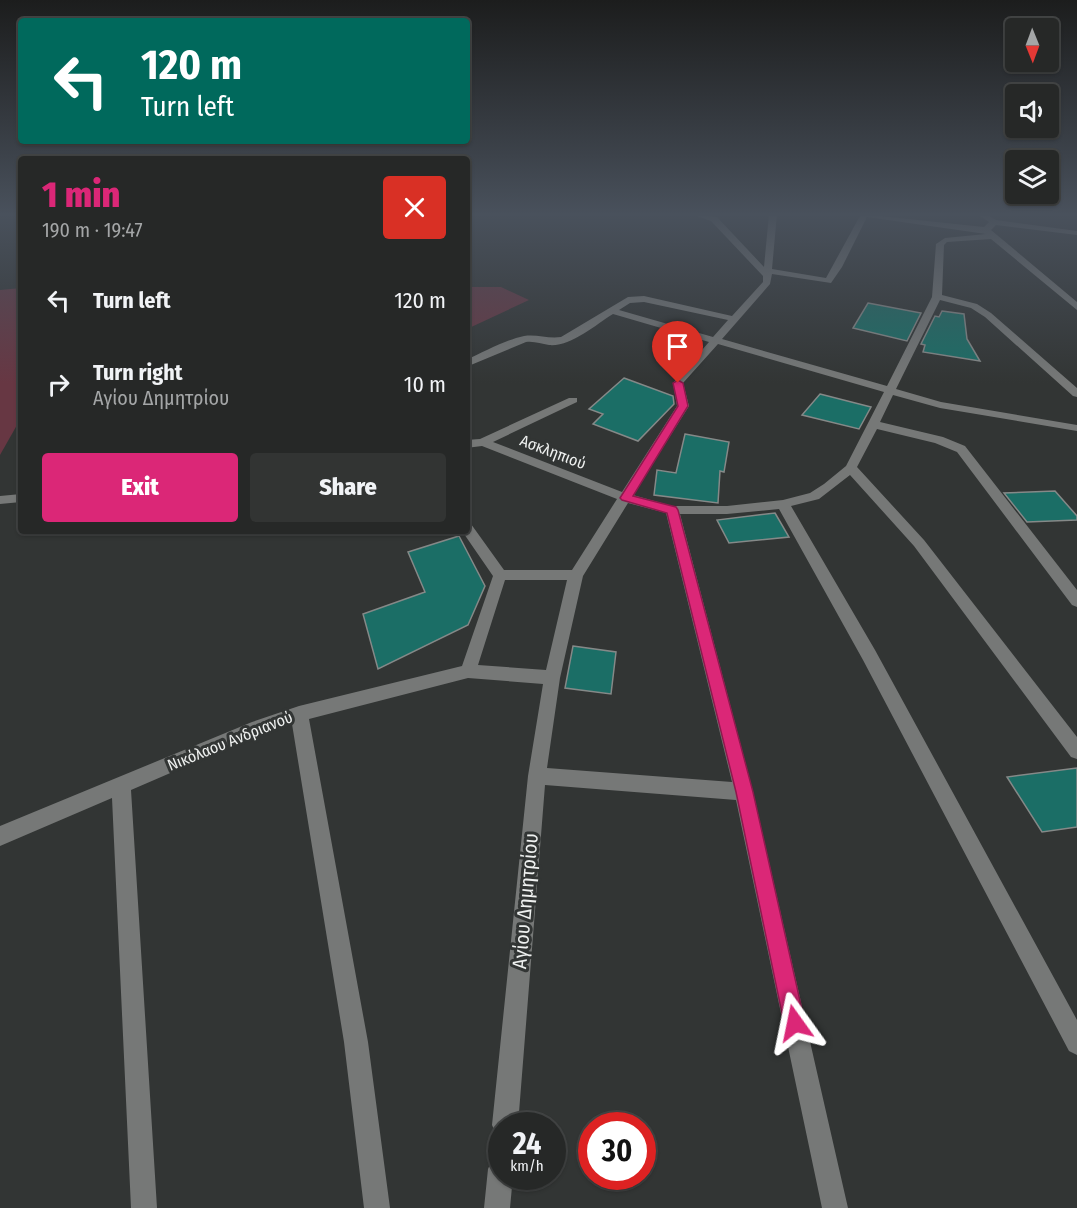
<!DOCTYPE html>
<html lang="en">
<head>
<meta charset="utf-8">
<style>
	body { margin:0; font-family:"Fira Sans Condensed",sans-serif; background:#323433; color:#f1f3f6; height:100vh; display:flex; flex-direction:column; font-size:22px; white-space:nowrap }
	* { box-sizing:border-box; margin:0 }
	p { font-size:20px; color:#a4a6a7 }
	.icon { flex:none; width:33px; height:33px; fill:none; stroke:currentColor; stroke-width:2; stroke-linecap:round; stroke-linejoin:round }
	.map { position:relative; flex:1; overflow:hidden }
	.side { position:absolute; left:18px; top:156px; width:452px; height:378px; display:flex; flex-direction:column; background:#262827; border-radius:6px; box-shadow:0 2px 4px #0004,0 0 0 2px #424444 }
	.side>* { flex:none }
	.hud { position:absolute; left:18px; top:18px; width:452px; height:126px; border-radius:6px; box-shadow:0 2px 4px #0004,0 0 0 2px #424444; background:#00695c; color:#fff; overflow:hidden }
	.needle { width:39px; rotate:179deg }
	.controls { position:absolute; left:1005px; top:18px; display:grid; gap:12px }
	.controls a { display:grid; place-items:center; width:54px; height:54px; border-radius:6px; background:#262827; box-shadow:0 2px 4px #0004,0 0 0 2px #424444; font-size:30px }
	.speed { position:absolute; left:488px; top:1112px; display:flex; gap:12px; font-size:30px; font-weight:700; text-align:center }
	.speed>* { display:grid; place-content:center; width:78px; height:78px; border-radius:50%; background:#262827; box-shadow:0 2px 4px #0004,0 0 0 2px #424444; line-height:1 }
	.speed small { font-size:15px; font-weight:400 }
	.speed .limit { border:9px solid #d22; background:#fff; color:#111 }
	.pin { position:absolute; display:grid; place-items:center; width:51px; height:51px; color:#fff; margin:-62px -26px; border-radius:50% 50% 50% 0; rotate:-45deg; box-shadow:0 0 6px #0007 }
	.pin .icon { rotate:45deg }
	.me { position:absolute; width:66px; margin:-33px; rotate:348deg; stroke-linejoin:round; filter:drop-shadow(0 0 4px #0008) }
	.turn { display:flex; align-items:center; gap:21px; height:126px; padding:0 24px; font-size:27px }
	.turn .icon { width:78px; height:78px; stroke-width:2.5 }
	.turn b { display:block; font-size:42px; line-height:51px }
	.round { display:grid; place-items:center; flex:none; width:63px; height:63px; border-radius:6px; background:#323433 }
	.summary { display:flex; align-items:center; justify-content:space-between; height:102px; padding:0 24px }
	h1 { font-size:36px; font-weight:800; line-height:45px; color:#db2777 }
	.primary-button { display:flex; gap:12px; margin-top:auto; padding:12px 24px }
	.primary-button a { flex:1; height:69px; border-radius:6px; background:#db2777; color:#fff; font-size:24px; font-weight:800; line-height:69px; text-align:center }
	.primary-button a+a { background:#323433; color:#f1f3f6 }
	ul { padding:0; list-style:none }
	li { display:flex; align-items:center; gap:18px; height:84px; padding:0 24px }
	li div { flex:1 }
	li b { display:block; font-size:22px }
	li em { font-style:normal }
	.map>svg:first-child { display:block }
</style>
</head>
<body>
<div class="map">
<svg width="1077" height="1208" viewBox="0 0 1077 1208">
	<rect width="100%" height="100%" fill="#323534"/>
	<g fill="#673743">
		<path d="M 466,287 L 501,287 L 529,300 L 467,329 Z"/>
		<path d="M 21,288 L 21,418 L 0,455 L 0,290 Z"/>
	</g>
	<g fill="#1b6e66" stroke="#858988" stroke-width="1.5">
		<path d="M 868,303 L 921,313 L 907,341 L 853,328 Z"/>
		<path d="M 942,311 L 964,314 L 967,339 L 980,361 L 923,352 L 925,345 L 921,344 L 935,316 L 939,317 Z"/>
		<path d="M 624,378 L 673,396 L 674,404 L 638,441 L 593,424 L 603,414 L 589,409 Z"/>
		<path d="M 820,394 L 871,407 L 859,429 L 802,415 Z"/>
		<path d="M 685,434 L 729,442 L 724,472 L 720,471 L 718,503 L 654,495 L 657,470 L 676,473 Z"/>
		<path d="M 1055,491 L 1077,516 L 1077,520 L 1027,522 L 1004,493 Z"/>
		<path d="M 775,513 L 789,537 L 729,543 L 717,520 Z"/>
		<path d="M 459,536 L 485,586 L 468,625 L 378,669 L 363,614 L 425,592 L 408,552 Z"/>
		<path d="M 573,646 L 616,652 L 611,694 L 565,688 Z"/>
		<path d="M 1077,768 L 1077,827 L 1042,832 L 1007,777 Z"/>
	</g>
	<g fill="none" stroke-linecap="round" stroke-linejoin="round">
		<g fill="#767877" fill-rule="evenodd">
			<path d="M 691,214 L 717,217 L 764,267 L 769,214 L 777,214 L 772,269 L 826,278 L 861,214 L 984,227 L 989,222 L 977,214 L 986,214 L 996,220 L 1077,231 L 1077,235 L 996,225 L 991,230 L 1077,302 L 1077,310 L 991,239 L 947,242 L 944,245 L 942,295 L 977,304 L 991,313 L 1077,388 L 1077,397 L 1073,396 L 985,317 L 971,308 L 940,300 L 896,389 L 941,402 L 1077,425 L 1077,431 L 940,408 L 893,395 L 880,422 L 943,437 L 965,446 L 1077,590 L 1077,607 L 1072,605 L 957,452 L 935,443 L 877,429 L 857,467 L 924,540 L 1077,737 L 1077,759 L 1071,757 L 914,546 L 850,475 L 819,499 L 791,506 L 875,650 L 1077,1020 L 1077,1055 L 1069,1051 L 863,660 L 779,509 L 727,514 L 680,514 L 753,792 L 848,1208 L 822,1208 L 736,800 L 545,785 L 518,1125 L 501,1125 L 501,1136 L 496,1134 L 492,1125 L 528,776 L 543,684 L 468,678 L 309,719 L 368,1042 L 390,1208 L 364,1208 L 344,1042 L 292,724 L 256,736 L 131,790 L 157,1208 L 131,1208 L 112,798 L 0,846 L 0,826 L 252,722 L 299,706 L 462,666 L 493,576 L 462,531 L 466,531 L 466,522 L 471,524 L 504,570 L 572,570 L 617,499 L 482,446 L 466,448 L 466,440 L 480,439 L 569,398 L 577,398 L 577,402 L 493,442 L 622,492 L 677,406 L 673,383 L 709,342 L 613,314 C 595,325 571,347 549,345 C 541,344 535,341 526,342 L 466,367 L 466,360 C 484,352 505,340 524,336 C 537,334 548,339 561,337 L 628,297 L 644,296 L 732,316 L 763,282 L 763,276 L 711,221 ZM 867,217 L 986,234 L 945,238 L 936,244 L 932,297 L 887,386 L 722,339 L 770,284 L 772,274 L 831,283 L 842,267 ZM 644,302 L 728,320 L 713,337 L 619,310 L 630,303 ZM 718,344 L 884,392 L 846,466 L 824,484 L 810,493 L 783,500 L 727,506 L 672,506 L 633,495 L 689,406 L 683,383 ZM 628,503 L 666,513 L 732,782 L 547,768 L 560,678 L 583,576 ZM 505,580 L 567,580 L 546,670 L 478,665 Z"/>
			<path d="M 21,494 L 21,502 L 0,504 L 0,496 Z"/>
			<path d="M 501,1156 L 501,1176 L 513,1176 L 510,1208 L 484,1208 L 488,1169 L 492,1160 Z"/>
		</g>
	</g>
	<linearGradient id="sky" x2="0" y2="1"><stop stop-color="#1c1d1d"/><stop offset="0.56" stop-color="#49515c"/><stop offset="1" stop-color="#49515c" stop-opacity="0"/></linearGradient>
	<rect width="1077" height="383" fill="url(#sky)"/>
	<path fill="#db2777" stroke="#8e194d" stroke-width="1.5" d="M 678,380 L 683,383 L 688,406 L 633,496 L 676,507 L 678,510 L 753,792 L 805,1023 L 802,1031 L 795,1034 L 787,1031 L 784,1023 L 736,792 L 667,513 L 622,500 L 620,498 L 678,406 L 673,383 Z"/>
	<g text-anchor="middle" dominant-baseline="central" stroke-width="6" stroke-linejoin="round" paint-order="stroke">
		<g font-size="16" fill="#eef0ef" stroke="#323534">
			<text transform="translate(553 452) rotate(21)">Ασκληπιού</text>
			<text transform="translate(230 741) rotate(-22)">Νικόλαου Ανδριανού</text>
		</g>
		<g font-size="20" fill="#eef0ef" stroke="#323534">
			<text transform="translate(525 901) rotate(-85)">Αγίου Δημητρίου</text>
		</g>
	</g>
</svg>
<div class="controls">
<a><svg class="needle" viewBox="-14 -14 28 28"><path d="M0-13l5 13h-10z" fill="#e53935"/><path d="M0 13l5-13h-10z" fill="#a4a6a7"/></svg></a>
<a><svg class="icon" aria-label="sound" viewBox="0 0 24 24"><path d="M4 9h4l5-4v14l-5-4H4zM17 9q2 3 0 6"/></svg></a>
<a><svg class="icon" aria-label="layers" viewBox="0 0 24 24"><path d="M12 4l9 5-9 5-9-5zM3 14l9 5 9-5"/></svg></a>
</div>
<div class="speed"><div>24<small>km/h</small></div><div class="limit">30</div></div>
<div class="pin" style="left:678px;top:383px;background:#d93025"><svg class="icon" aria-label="arrive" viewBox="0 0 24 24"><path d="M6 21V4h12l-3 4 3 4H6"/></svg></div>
<svg class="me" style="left:795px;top:1023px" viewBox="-20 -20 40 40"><path d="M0-17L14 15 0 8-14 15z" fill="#db2777" stroke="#fff" stroke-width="4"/></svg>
<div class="hud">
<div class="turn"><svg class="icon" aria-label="left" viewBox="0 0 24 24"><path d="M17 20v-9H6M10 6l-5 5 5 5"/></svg><div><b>120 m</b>Turn left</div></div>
</div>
<section class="side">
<div class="summary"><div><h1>1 min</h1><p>190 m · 19:47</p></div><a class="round" style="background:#d93025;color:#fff"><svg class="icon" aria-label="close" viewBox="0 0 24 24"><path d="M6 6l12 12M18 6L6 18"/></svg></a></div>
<ul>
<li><svg class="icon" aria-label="left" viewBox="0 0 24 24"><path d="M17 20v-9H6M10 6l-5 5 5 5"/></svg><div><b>Turn left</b></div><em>120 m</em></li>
<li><svg class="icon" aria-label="right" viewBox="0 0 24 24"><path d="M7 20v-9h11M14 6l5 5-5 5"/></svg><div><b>Turn right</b><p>Αγίου Δημητρίου</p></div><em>10 m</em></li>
</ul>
<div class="primary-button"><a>Exit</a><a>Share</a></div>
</section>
</div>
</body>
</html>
